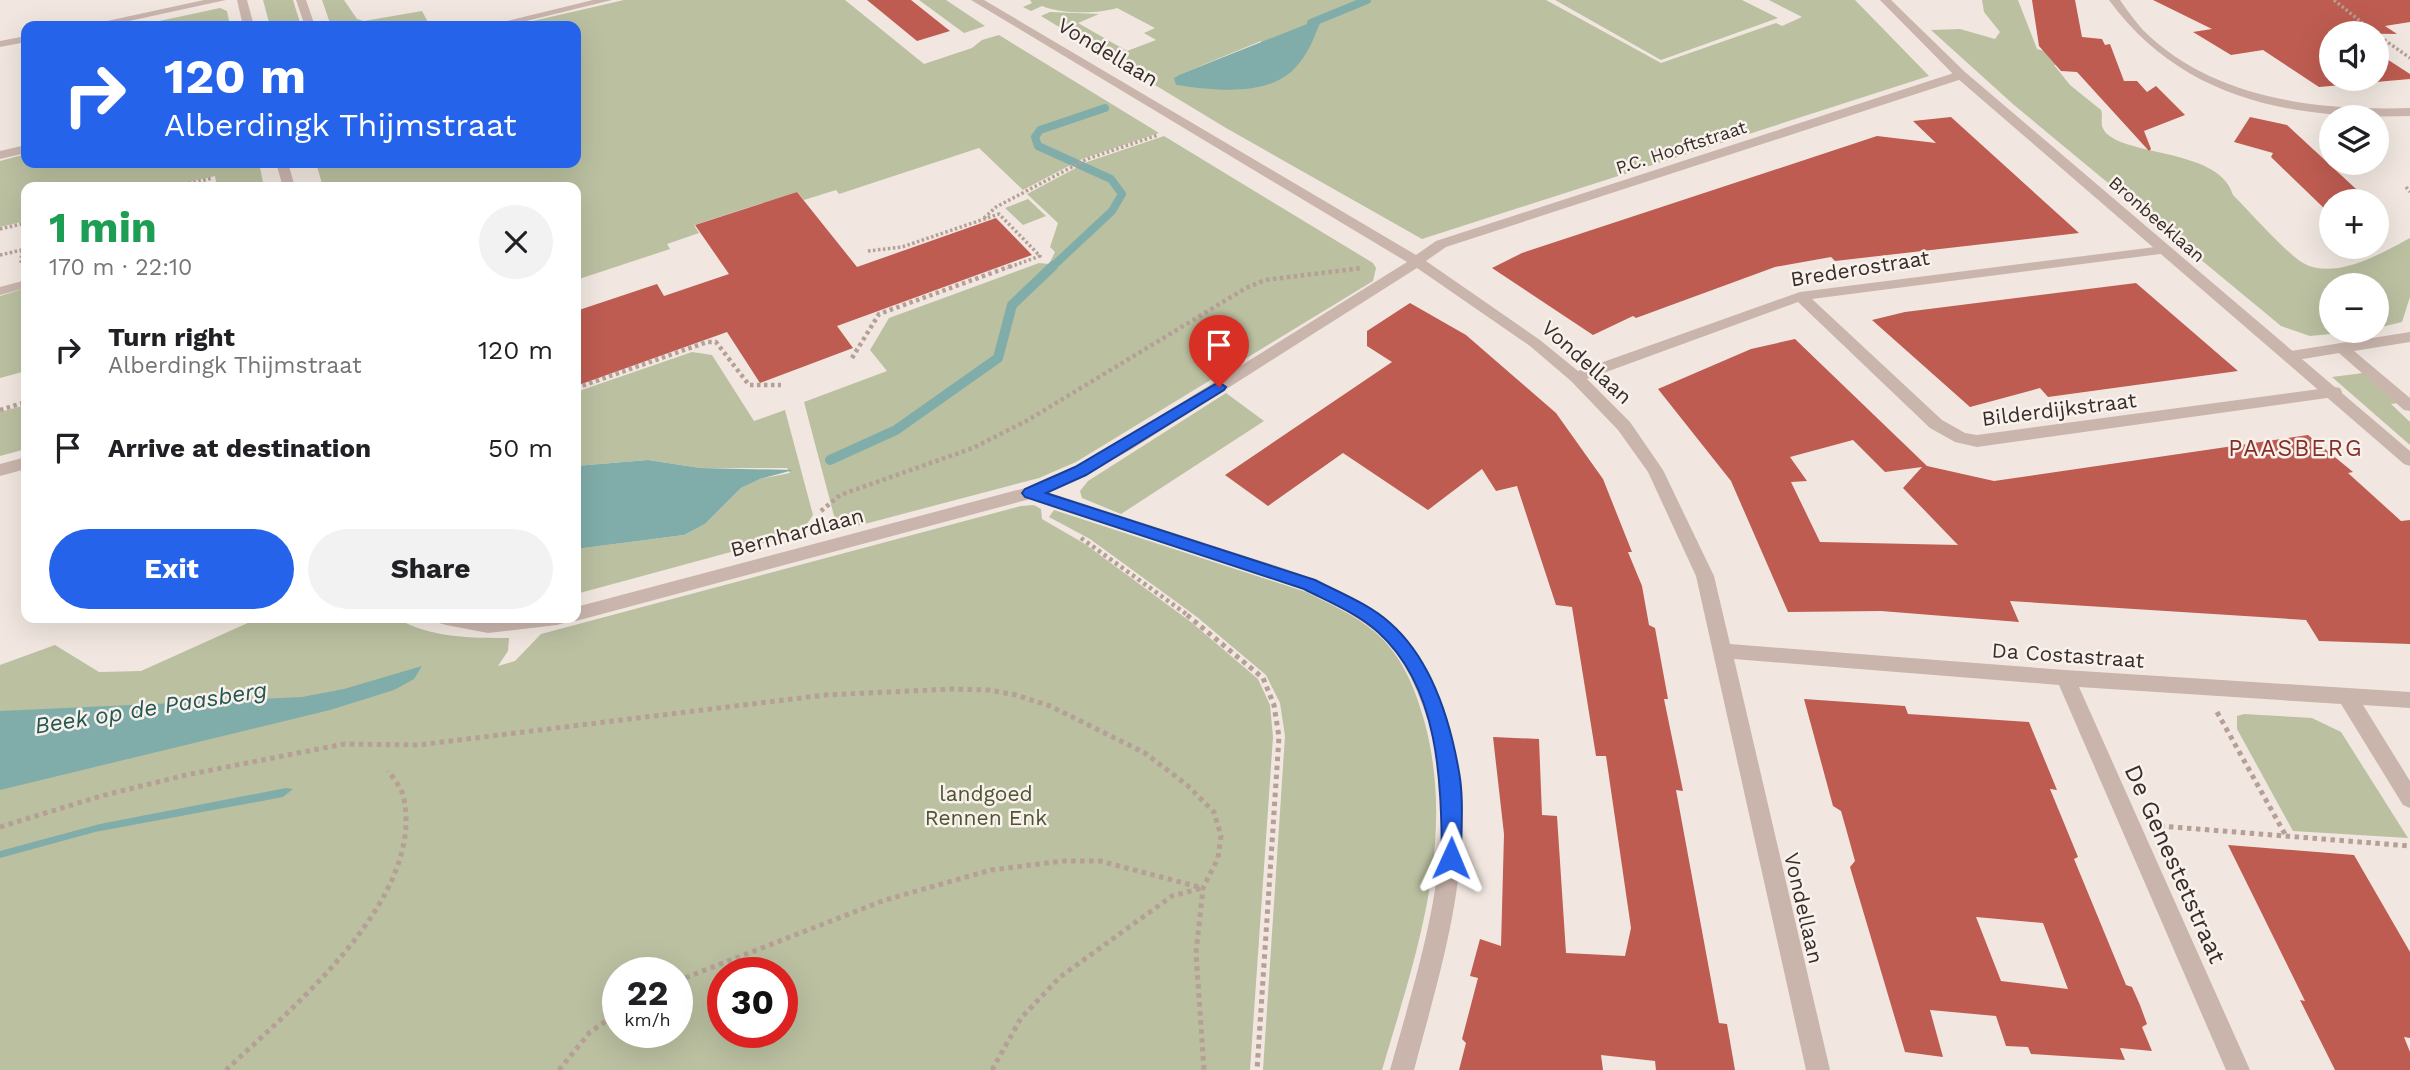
<!DOCTYPE html>
<html lang="en">
<head>
<meta charset="utf-8">
<style>
	body { margin:0; font-family:"Work Sans",sans-serif; background:#f2f2f2; color:#202124; height:100vh; display:flex; flex-direction:column; font-size:26px; white-space:nowrap }
	* { box-sizing:border-box; margin:0 }
	p { font-size:23px; color:#757577 }
	.icon { flex:none; width:38px; height:38px; fill:none; stroke:currentColor; stroke-width:2; stroke-linecap:round; stroke-linejoin:round }
	.map { position:relative; flex:1; overflow:hidden }
	.sheet { position:absolute; left:21px; top:182px; width:560px; height:441px; display:flex; flex-direction:column; background:#fff; border-radius:14px; box-shadow:0 7px 28px #0002 }
	.sheet>* { flex:none }
	.banner { position:absolute; left:21px; top:21px; width:560px; height:147px; border-radius:14px; box-shadow:0 7px 28px #0002; background:#2563eb; color:#fff; overflow:hidden }
	.fabs { position:absolute; left:2319px; top:21px; display:grid; gap:14px }
	.fabs a { display:grid; place-items:center; width:70px; height:70px; border-radius:50%; background:#fff; box-shadow:0 7px 28px #0002; font-size:35px }
	.speed { position:absolute; left:602px; top:957px; display:flex; gap:14px; font-size:35px; font-weight:700; text-align:center }
	.speed>* { display:grid; place-content:center; width:91px; height:91px; border-radius:50%; background:#fff; box-shadow:0 7px 28px #0002; line-height:1 }
	.speed small { font-size:18px; font-weight:400 }
	.speed .limit { border:10px solid #d22; background:#fff; color:#111 }
	.pin { position:absolute; display:grid; place-items:center; width:60px; height:60px; color:#fff; margin:-72px -30px; border-radius:50% 50% 50% 0; rotate:-45deg; box-shadow:0 0 7px #0007 }
	.pin .icon { rotate:45deg }
	.me { position:absolute; width:77px; margin:-38px; rotate:1deg; stroke-linejoin:round; filter:drop-shadow(0 0 5px #0008) }
	.turn { display:flex; align-items:center; gap:24px; height:147px; padding:0 28px; font-size:32px }
	.turn .icon { width:91px; height:91px; stroke-width:2.5 }
	.turn b { display:block; font-size:49px; line-height:60px }
	.round { display:grid; place-items:center; flex:none; width:74px; height:74px; border-radius:37px; background:#f2f2f2 }
	.summary { display:flex; align-items:center; justify-content:space-between; height:119px; padding:0 28px }
	h1 { font-size:42px; font-weight:700; line-height:52px; color:#1e9e55 }
	.primary-button { display:flex; gap:14px; margin-top:auto; padding:14px 28px }
	.primary-button a { flex:1; height:80px; border-radius:42px; background:#2563eb; color:#fff; font-size:28px; font-weight:700; line-height:80px; text-align:center }
	.primary-button a+a { background:#f2f2f2; color:#202124 }
	ul { padding:0; list-style:none }
	li { display:flex; align-items:center; gap:21px; height:98px; padding:0 28px }
	li div { flex:1 }
	li b { display:block; font-size:26px }
	li em { font-style:normal }
	.map>svg:first-child { display:block }
</style>
</head>
<body>
<div class="map">
<svg width="2410" height="1070" viewBox="0 0 2410 1070">
	<rect width="100%" height="100%" fill="#f1e7e0"/>
	<g fill="#bac0a0" fill-rule="evenodd">
		<path d="M 263,0 L 293,0 L 301,26 L 270,26 Z"/>
		<path d="M 322,0 L 344,0 L 357,19 L 364,21 L 422,11 L 430,26 L 331,26 Z"/>
		<path d="M 624,0 L 845,0 L 924,64 L 972,48 L 982,40 L 999,35 L 1159,133 L 1082,159 L 1023,190 L 979,148 L 839,194 L 836,190 L 804,200 L 797,192 L 694,225 L 699,233 L 667,244 L 670,249 L 576,280 L 576,187 L 323,187 L 316,163 L 576,163 L 576,26 L 511,26 Z"/>
		<path d="M 919,0 L 946,0 L 985,26 L 964,33 Z"/>
		<path d="M 1030,0 L 1546,0 L 1661,63 L 1776,23 L 1782,26 L 1802,17 L 1769,0 L 1855,0 L 1929,76 L 1422,239 L 1226,128 L 1041,16 L 1050,12 L 1099,14 L 1078,23 L 1127,51 L 1156,40 L 1144,33 L 1155,28 L 1117,8 C 1098,14 1060,14 1042,6 L 1031,11 L 1023,7 L 1032,3 ZM 1261,41 L 1273,82 L 1236,89 L 1176,85 L 1181,74 Z"/>
		<path d="M 1555,0 L 1742,0 L 1778,18 L 1661,60 Z"/>
		<path d="M 1982,0 L 2018,0 L 2037,49 L 2055,54 L 2062,65 L 2054,65 L 2070,85 L 2101,110 C 2103,116 2101,120 2102,126 C 2111,158 2219,145 2233,195 C 2249,211 2286,253 2303,263 C 2335,281 2382,253 2410,238 L 2410,297 L 2402,322 L 2377,328 L 2376,285 L 2331,285 L 2331,331 L 2361,331 L 2310,336 L 2281,326 L 2014,105 L 1931,30 L 1960,29 L 1995,39 L 2000,32 L 1984,12 Z"/>
		<path d="M 220,8 L 227,11 L 230,26 L 136,26 Z"/>
		<path d="M 1164,136 L 1373,263 L 1376,268 L 1373,281 L 1076,462 L 1039,478 L 838,531 L 804,402 L 887,371 L 870,350 L 889,318 L 1039,263 L 1049,264 L 1055,252 L 1050,247 L 1058,223 L 1027,194 L 1087,162 Z"/>
		<path d="M 26,154 L 26,163 L 259,163 L 264,187 L 217,187 L 215,176 L 168,187 L 26,187 L 26,221 L 0,227 L 0,161 Z"/>
		<path d="M 1028,199 L 1046,216 L 1023,225 L 1005,208 Z"/>
		<path d="M 26,288 L 26,371 L 0,378 L 0,296 Z"/>
		<path d="M 692,352 L 712,355 L 754,421 L 785,410 L 813,515 L 801,533 L 576,594 L 576,549 L 684,535 L 705,524 L 741,488 L 760,479 L 790,473 L 787,468 L 700,468 L 648,460 L 576,466 L 576,392 Z"/>
		<path d="M 2363,373 L 2398,403 L 2391,404 L 2410,422 L 2410,445 L 2332,377 Z"/>
		<path d="M 1226,393 L 1264,421 L 1121,514 L 1082,498 L 1080,491 L 1088,481 Z"/>
		<path d="M 26,405 L 26,449 L 0,456 L 0,412 Z"/>
		<path d="M 1034,505 L 1041,509 L 1042,519 L 1085,544 L 1191,622 L 1258,679 L 1270,705 L 1273,737 L 1250,1070 L 0,1070 L 0,665 L 55,645 L 99,672 L 141,671 L 259,618 L 396,618 C 430,638 471,638 509,638 L 508,651 L 498,666 L 515,661 L 541,634 L 1021,506 ZM 618,973 L 677,973 L 677,1032 L 618,1032 ZM 723,973 L 782,973 L 782,1032 L 723,1032 Z"/>
		<path d="M 1054,510 L 1306,592 C 1330,604 1355,615 1375,632 C 1402,655 1415,688 1424,720 C 1457,840 1416,955 1382,1070 L 1263,1070 L 1285,736 L 1280,703 L 1266,675 L 1197,617 L 1090,539 L 1049,517 Z"/>
		<path d="M 2244,714 L 2312,718 L 2341,732 L 2408,838 L 2293,831 L 2237,729 L 2237,716 Z"/>
	</g>
	<g fill="#80ada9">
		<path d="M 1322,18 C 1315,35 1309,53 1296,67 C 1268,98 1213,90 1176,85 L 1174,78 L 1181,74 Z"/>
		<path d="M 648,460 L 700,468 L 793,470 L 760,479 L 741,488 L 705,524 L 684,535 L 576,549 L 576,466 Z"/>
		<path d="M 422,666 L 414,679 L 394,690 L 330,710 L 0,790 L 0,711 L 302,697 L 344,689 Z"/>
		<path d="M 286,788 L 293,789 L 283,797 L 95,832 L 0,858 L 0,851 L 100,824 Z"/>
	</g>
	<g fill="none" stroke-linecap="round" stroke-linejoin="round">
		<g stroke="#80ada9" stroke-width="8">
			<path d="M 1311,23 L 1367,0"/>
			<path d="M 1051,268 L 1112,211 L 1122,194 L 1111,179 L 1038,146 L 1035,137 L 1040,130 L 1105,108"/>
		</g>
		<path stroke="#80ada9" stroke-width="10" d="M 830,460 L 896,430 L 998,358 L 1012,305 L 1053,266"/>
	</g>
	<g fill="#be5c51" fill-rule="evenodd">
		<path d="M 867,0 L 911,0 L 950,31 L 917,41 Z"/>
		<path d="M 2032,0 L 2075,0 L 2082,37 L 2102,39 L 2105,45 L 2110,44 L 2124,81 L 2137,81 L 2147,92 L 2156,86 L 2185,115 L 2144,131 L 2151,149 L 2149,151 L 2077,72 L 2061,71 L 2039,46 Z"/>
		<path d="M 2153,0 L 2410,0 L 2410,22 L 2385,26 L 2397,34 L 2331,33 L 2331,79 L 2376,79 L 2376,52 L 2410,74 L 2410,79 L 2319,87 L 2263,50 L 2231,55 L 2193,32 L 2212,29 Z"/>
		<path d="M 1951,117 L 2079,233 L 1835,261 L 1831,257 L 1775,267 L 1636,318 L 1633,316 L 1593,335 L 1492,268 L 1522,253 L 1877,136 L 1936,143 L 1913,121 Z"/>
		<path d="M 2250,117 L 2287,125 L 2369,201 L 2331,201 L 2329,213 L 2271,157 L 2273,153 L 2234,142 Z"/>
		<path d="M 797,192 L 857,267 L 996,218 L 1032,255 L 837,326 L 853,348 L 760,383 L 727,332 L 576,386 L 576,311 L 657,284 L 664,296 L 729,274 L 695,225 Z"/>
		<path d="M 2136,283 L 2238,371 L 2048,397 L 2040,388 L 1970,407 L 1872,320 L 1905,312 Z"/>
		<path d="M 1410,303 L 1466,335 L 1556,413 L 1603,479 L 1632,552 L 1628,552 L 1642,586 L 1649,625 L 1655,628 L 1668,699 L 1664,699 L 1683,791 L 1676,790 L 1719,1023 L 1727,1024 L 1735,1070 L 1656,1070 L 1655,1061 L 1601,1055 L 1603,1070 L 1459,1070 L 1466,1043 L 1462,1039 L 1478,978 L 1470,976 L 1480,939 L 1501,946 L 1504,834 L 1493,737 L 1539,739 L 1542,815 L 1557,816 L 1566,953 L 1625,956 L 1631,928 L 1606,756 L 1596,756 L 1572,607 L 1556,605 L 1517,486 L 1496,491 L 1482,469 L 1428,510 L 1343,453 L 1268,506 L 1225,475 L 1392,362 L 1367,346 L 1367,331 Z"/>
		<path d="M 1795,339 L 1927,466 L 1994,481 L 2308,435 L 2353,472 L 2348,473 L 2401,521 L 2410,520 L 2410,644 L 2319,641 L 2306,620 L 2010,601 L 2019,622 L 1881,611 L 1788,612 L 1731,481 L 1658,389 L 1751,349 ZM 1853,440 L 1885,472 L 1922,467 L 1903,488 L 1958,545 L 1820,542 L 1791,482 L 1807,481 L 1790,457 Z"/>
		<path d="M 1804,699 L 1905,706 L 1908,714 L 2029,722 L 2057,790 L 2050,789 L 2078,857 L 2074,859 L 2126,985 L 2132,987 L 2140,1005 L 2147,1024 L 2142,1027 L 2152,1051 L 2120,1048 L 2125,1060 L 2031,1054 L 2028,1047 L 2006,1046 L 1996,1016 L 1930,1010 L 1943,1057 L 1905,1052 L 1850,867 L 1855,861 L 1845,825 L 1841,811 L 1833,806 ZM 1976,917 L 2043,923 L 2068,989 L 2001,981 Z"/>
		<path d="M 2228,845 L 2354,855 L 2410,952 L 2410,1038 L 2404,1037 L 2410,1052 L 2410,1070 L 2335,1070 L 2300,1000 L 2305,1001 Z"/>
	</g>
	<g fill="none" stroke-linecap="round" stroke-linejoin="round">
		<g stroke="#b59f96" stroke-width="3.5" stroke-dasharray="2.5 2.5" stroke-linecap="butt">
			<path d="M 2334,0 L 2375,33"/>
			<path d="M 2376,34 L 2410,58"/>
			<path d="M 174,187 L 213,178"/>
			<path d="M 2406,187 L 2410,192"/>
			<path d="M 984,218 L 996,207 L 1087,159 L 1158,135"/>
			<path d="M 0,229 L 26,223"/>
			<path d="M 868,251 L 902,247 L 999,214 L 1040,256 L 1007,268"/>
			<path d="M 0,255 L 26,249"/>
			<path d="M 21,263 L 22,250"/>
		</g>
		<g stroke="#b59f96" stroke-width="4.5" stroke-dasharray="3.5 3.5" stroke-linecap="butt">
			<path d="M 852,358 L 879,314 L 1011,266"/>
			<path d="M 576,388 L 707,342 L 716,342 L 749,385 L 781,385"/>
			<path d="M 0,410 L 26,402"/>
			<path d="M 821,511 L 840,495 L 973,448 L 1028,420 L 1246,288 L 1265,280 L 1362,268"/>
			<path d="M 1081,538 L 1189,616"/>
		</g>
		<g stroke="#b59f96" stroke-width="5" stroke-dasharray="4.5 4.5" stroke-linecap="butt">
			<path d="M 1187,615 L 1263,678 L 1274,705 L 1279,737 L 1257,1070"/>
			<path d="M 2217,712 L 2286,836"/>
			<path d="M 2160,826 L 2410,846"/>
			<path d="M 0,827 L 101,796 L 186,775 L 344,744 L 418,745 L 825,695 L 952,689 L 989,690 L 1016,695 L 1050,706 L 1145,753 L 1187,785 L 1214,812 L 1221,836 L 1218,858 L 1203,888 L 1196,953 L 1204,1070"/>
			<path d="M 677,981 L 885,900 L 991,870 L 1063,861 L 1100,861 L 1203,888"/>
			<path d="M 226,1070 C 292,1008 424,900 404,799 C 402,788 394,779 388,771"/>
			<path d="M 559,1070 L 590,1032 L 618,1013"/>
			<path d="M 992,1070 L 1021,1018 L 1060,977 L 1172,896 L 1202,888"/>
		</g>
		<g fill="#c9b5ac" fill-rule="evenodd">
			<path d="M 204,0 L 226,0 L 106,26 L 84,26 Z"/>
			<path d="M 237,0 L 247,0 L 254,26 L 243,26 Z"/>
			<path d="M 296,0 L 306,0 L 315,26 L 305,26 Z"/>
			<path d="M 593,0 L 612,0 L 506,26 L 486,26 Z"/>
			<path d="M 971,0 L 984,0 L 1416,255 L 1436,241 L 1957,72 L 1965,72 L 1965,78 L 1446,247 L 1426,261 L 1540,340 L 1578,371 L 1800,292 L 2163,246 L 2170,250 L 2168,253 L 1812,299 L 1942,420 L 1965,433 L 1977,435 L 2334,387 L 2340,388 L 2342,392 L 2340,396 L 2334,397 L 1977,447 L 1955,442 L 1930,428 L 1798,302 L 1587,379 L 1630,422 L 1663,470 L 1714,576 L 1730,644 L 2065,670 L 2410,692 L 2410,708 L 2363,705 L 2410,781 L 2410,808 L 2403,805 L 2341,704 L 2079,687 L 2250,1070 L 2226,1070 L 2059,685 L 1734,659 L 1830,1070 L 1806,1070 L 1696,576 L 1648,472 L 1618,430 L 1571,381 L 1530,346 L 1417,268 L 1132,449 L 1086,475 L 1047,492 C 1106,511 1165,530 1223,549 C 1277,566 1332,581 1379,614 C 1407,633 1424,662 1437,693 C 1490,818 1447,946 1414,1070 L 1390,1070 C 1423,951 1469,820 1420,699 C 1412,677 1401,657 1385,640 C 1362,617 1332,604 1304,589 L 1030,499 L 576,621 L 569,619 L 576,618 L 576,607 L 1025,488 L 1074,467 L 1120,441 L 1407,262 Z"/>
			<path d="M 2109,0 L 2120,0 C 2127,10 2135,21 2143,30 C 2212,99 2317,111 2410,108 L 2410,116 C 2293,120 2182,100 2109,0 Z"/>
			<path d="M 26,36 L 26,42 L 0,47 L 0,41 Z"/>
			<path d="M 26,145 L 26,153 L 0,159 L 0,151 Z"/>
			<path d="M 276,163 L 288,163 L 295,187 L 283,187 Z"/>
			<path d="M 26,280 L 26,288 L 0,295 L 0,287 Z"/>
			<path d="M 2410,332 L 2410,342 L 2354,351 L 2410,398 L 2410,411 L 2404,410 L 2339,353 L 2291,361 L 2283,356 L 2291,351 Z"/>
			<path d="M 26,457 L 26,469 L 0,476 L 0,464 Z"/>
			<path d="M 437,618 L 566,618 L 564,623 L 557,625 L 488,633 L 446,625 L 439,623 Z"/>
		</g>
		<path fill="#c9b5ac" fill-rule="evenodd" d="M 1880,0 L 1891,0 L 1965,72 L 2410,451 L 2410,466 L 2404,464 L 1957,78 Z"/>
	</g>
	<path fill="#2563eb" stroke="#184099" stroke-width="2" d="M 1219,382 L 1226,387 L 1224,390 L 1086,475 L 1046,493 L 1315,580 C 1340,593 1369,604 1390,623 C 1431,659 1450,720 1459,772 C 1464,799 1461,830 1461,858 L 1458,864 L 1451,867 L 1445,864 L 1442,858 C 1441,781 1440,688 1378,632 C 1357,613 1329,602 1304,589 L 1025,497 L 1022,493 L 1025,489 L 1075,467 Z"/>
	<g text-anchor="middle" dominant-baseline="central" stroke-width="5" stroke-linejoin="round" paint-order="stroke">
		<g font-size="18" fill="#382d2a" stroke="#f9f1ec">
			<text transform="translate(1681 147) rotate(-18)">P.C. Hooftstraat</text>
			<text transform="translate(2157 219) rotate(41)">Bronbeeklaan</text>
		</g>
		<g font-size="21" fill="#382d2a" stroke="#f9f1ec">
			<text transform="translate(1108 52) rotate(31)">Vondellaan</text>
			<text transform="translate(1860 268) rotate(-9)">Brederostraat</text>
			<text transform="translate(1587 362) rotate(42)">Vondellaan</text>
			<text transform="translate(2059 409) rotate(-7)">Bilderdijkstraat</text>
			<text transform="translate(797 532) rotate(-15)">Bernhardlaan</text>
			<text transform="translate(2068 655) rotate(4)">Da Costastraat</text>
			<text transform="translate(1804 908) rotate(77)">Vondellaan</text>
		</g>
		<g font-size="21" fill="#4c5430" stroke="#f9f1ec">
			<text x="986" y="793">landgoed<tspan x="986" dy="24">Rennen Enk</tspan></text>
		</g>
		<g font-size="23" letter-spacing="2" fill="#823129" stroke="#f9f1ec">
			<text x="2296" y="448">PAASBERG</text>
		</g>
		<g font-size="23" font-style="italic" fill="#225753" stroke="#f9f1ec">
			<text transform="translate(151 708) rotate(-9)">Beek op de Paasberg</text>
		</g>
		<g font-size="24" fill="#382d2a" stroke="#f9f1ec">
			<text transform="translate(2175 864) rotate(66)">De Genestetstraat</text>
		</g>
	</g>
</svg>
<div class="fabs">
<a><svg class="icon" aria-label="sound" viewBox="0 0 24 24"><path d="M4 9h4l5-4v14l-5-4H4zM17 9q2 3 0 6"/></svg></a>
<a><svg class="icon" aria-label="layers" viewBox="0 0 24 24"><path d="M12 4l9 5-9 5-9-5zM3 14l9 5 9-5"/></svg></a>
<a>+</a>
<a>−</a>
</div>
<div class="speed"><div>22<small>km/h</small></div><div class="limit">30</div></div>
<div class="pin" style="left:1219px;top:387px;background:#d93025"><svg class="icon" aria-label="arrive" viewBox="0 0 24 24"><path d="M6 21V4h12l-3 4 3 4H6"/></svg></div>
<svg class="me" style="left:1451px;top:858px" viewBox="-20 -20 40 40"><path d="M0-17L14 15 0 8-14 15z" fill="#2563eb" stroke="#fff" stroke-width="4"/></svg>
<div class="banner">
<div class="turn"><svg class="icon" aria-label="right" viewBox="0 0 24 24"><path d="M7 20v-9h11M14 6l5 5-5 5"/></svg><div><b>120 m</b>Alberdingk Thijmstraat</div></div>
</div>
<section class="sheet">
<div class="summary"><div><h1>1 min</h1><p>170 m · 22:10</p></div><a class="round"><svg class="icon" aria-label="close" viewBox="0 0 24 24"><path d="M6 6l12 12M18 6L6 18"/></svg></a></div>
<ul>
<li><svg class="icon" aria-label="right" viewBox="0 0 24 24"><path d="M7 20v-9h11M14 6l5 5-5 5"/></svg><div><b>Turn right</b><p>Alberdingk Thijmstraat</p></div><em>120 m</em></li>
<li><svg class="icon" aria-label="arrive" viewBox="0 0 24 24"><path d="M6 21V4h12l-3 4 3 4H6"/></svg><div><b>Arrive at destination</b></div><em>50 m</em></li>
</ul>
<div class="primary-button"><a>Exit</a><a>Share</a></div>
</section>
</div>
</body>
</html>
